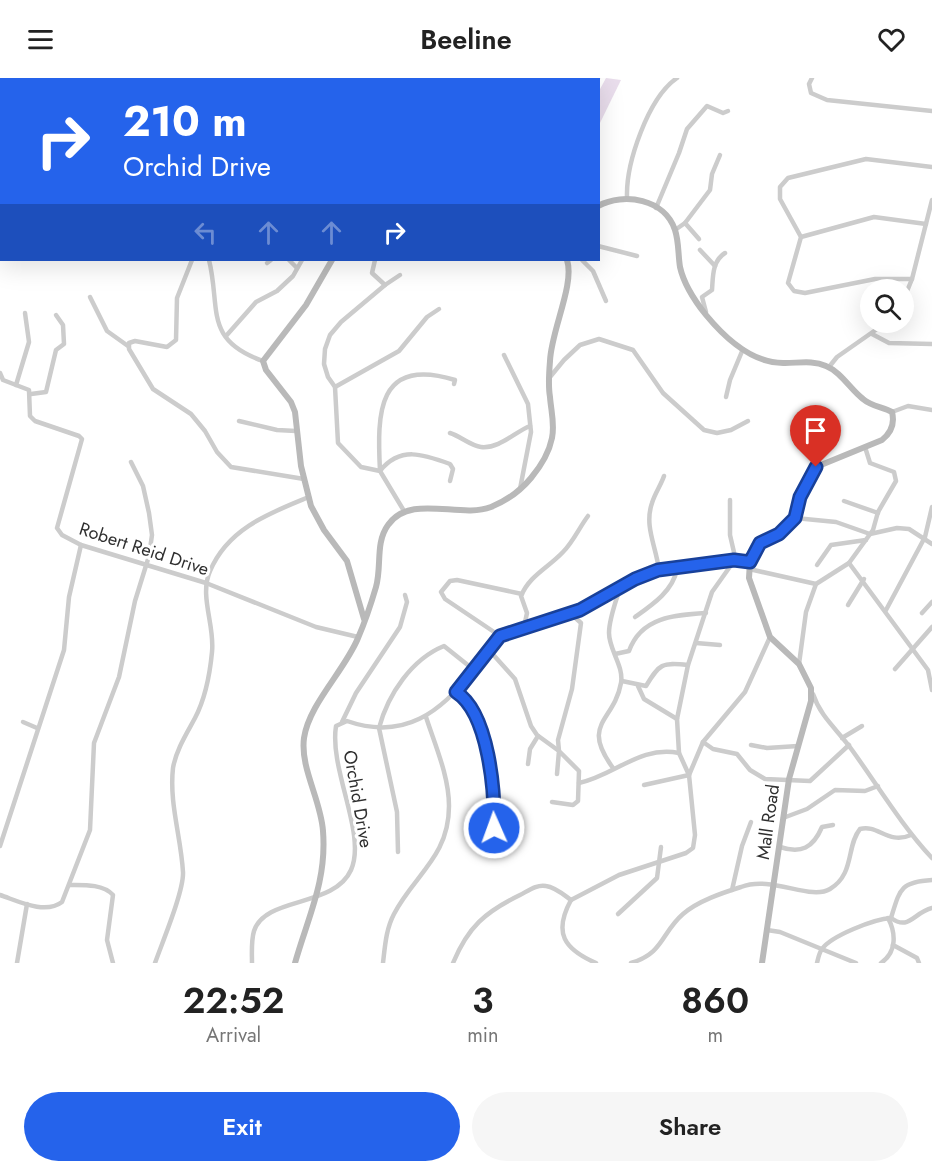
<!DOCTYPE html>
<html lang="en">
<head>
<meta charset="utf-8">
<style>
	body { margin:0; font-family:Jost,sans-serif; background:#f6f6f6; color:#222; height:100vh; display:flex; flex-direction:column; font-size:22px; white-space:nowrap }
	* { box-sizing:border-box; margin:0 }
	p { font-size:20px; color:#767676 }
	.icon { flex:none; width:33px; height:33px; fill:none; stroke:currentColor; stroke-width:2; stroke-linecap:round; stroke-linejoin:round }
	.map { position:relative; height:885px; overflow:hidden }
	.side { display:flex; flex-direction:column; background:#fff; flex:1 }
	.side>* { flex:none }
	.hud { position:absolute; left:0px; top:0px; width:600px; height:183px; box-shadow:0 6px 24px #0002; background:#2563eb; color:#fff; overflow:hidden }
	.fabs { position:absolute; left:860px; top:201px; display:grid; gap:12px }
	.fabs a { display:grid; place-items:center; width:54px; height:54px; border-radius:50%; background:#fff; box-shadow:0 6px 24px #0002; font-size:30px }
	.pin { position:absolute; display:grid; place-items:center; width:51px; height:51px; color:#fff; margin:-62px -26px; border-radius:50% 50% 50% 0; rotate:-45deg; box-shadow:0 0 6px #0007 }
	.pin .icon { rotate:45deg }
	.me { position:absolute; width:66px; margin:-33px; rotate:358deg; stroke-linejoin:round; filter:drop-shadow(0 0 4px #0008) }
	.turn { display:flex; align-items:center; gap:21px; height:126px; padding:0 24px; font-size:27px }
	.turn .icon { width:78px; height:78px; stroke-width:2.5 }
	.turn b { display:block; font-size:42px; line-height:51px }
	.lanes { display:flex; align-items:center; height:57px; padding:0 24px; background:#0003; justify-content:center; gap:30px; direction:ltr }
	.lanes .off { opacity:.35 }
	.eta { display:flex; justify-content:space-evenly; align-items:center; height:102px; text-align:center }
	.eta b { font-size:36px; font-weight:600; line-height:42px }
	.action { display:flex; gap:12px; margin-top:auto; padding:12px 24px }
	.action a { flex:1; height:69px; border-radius:36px; background:#2563eb; color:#fff; font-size:24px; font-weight:600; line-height:69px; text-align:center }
	.action a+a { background:#f6f6f6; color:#222 }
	header { display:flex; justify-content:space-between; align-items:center; height:78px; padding:0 24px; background:#fff; font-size:27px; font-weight:600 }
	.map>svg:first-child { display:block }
</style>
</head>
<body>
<header><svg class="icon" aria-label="menu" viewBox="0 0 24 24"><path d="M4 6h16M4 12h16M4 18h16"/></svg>Beeline<svg class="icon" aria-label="heart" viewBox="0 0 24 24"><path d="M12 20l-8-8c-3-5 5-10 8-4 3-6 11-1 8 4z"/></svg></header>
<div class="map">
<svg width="932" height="885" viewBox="0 0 932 885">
	<rect width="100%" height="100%" fill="#fff"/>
	<path fill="#e9ddec" d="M 606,0 L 621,2 L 599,47 L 599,13 Z"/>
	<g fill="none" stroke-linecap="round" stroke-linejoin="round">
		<g stroke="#ccc" stroke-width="4.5">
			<path d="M 812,0 L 809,6 L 811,15 L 827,22 L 932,33"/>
			<path d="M 247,2 L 249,0"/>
			<path d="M 597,2 L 598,0"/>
			<path d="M 627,119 C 626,85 648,20 677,0"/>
			<path d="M 656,130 L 679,75 L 687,51 L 707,28 L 723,35 L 728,33"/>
			<path d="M 685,145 L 699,161"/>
			<path d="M 675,152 L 685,145 L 710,112 L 712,96 L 720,77"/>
			<path d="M 801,159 L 874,139 L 926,146"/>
			<path d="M 598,168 L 637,178"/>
			<path d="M 700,172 L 715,188"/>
			<path d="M 192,182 L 177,220 L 176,262 L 167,269 L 135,263 L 129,265 L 129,271 L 153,311 L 191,336 L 205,353 L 217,374 L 231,389 L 304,401"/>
			<path d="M 209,182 C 221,230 203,262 263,283"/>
			<path d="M 289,182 L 297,190"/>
			<path d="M 375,182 L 372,195 L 385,207 L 341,244 L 330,257 L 325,271 L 324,286 L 328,299 L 335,309 L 338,365 L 361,389 L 380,393 L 404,433"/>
			<path d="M 582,182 L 593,193 L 606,223"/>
			<path d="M 267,185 L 271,182"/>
			<path d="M 912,201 L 875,201 L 805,215 L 794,213 L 788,205 L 801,159 L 780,121 L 780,109 L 788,100 L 866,81 L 932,89"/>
			<path d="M 385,207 L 400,197"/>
			<path d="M 90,219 L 107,253 L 128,268"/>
			<path d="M 903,223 L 912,201 L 932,122"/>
			<path d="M 706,234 L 702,219 L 712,212 C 713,199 712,183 725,175"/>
			<path d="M 872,256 L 889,265 L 932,266"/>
			<path d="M 226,258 L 256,224 L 277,213 L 293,198 L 302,182"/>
			<path d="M 504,277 L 528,326 L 531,354 L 520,411"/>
			<path d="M 829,289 L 837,279 L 887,244"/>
			<path d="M 0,295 L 3,302 L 29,312 L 30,338 L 35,343 L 79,358 L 82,361 L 57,450 L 62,457 L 81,467 L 206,505 L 316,549 L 358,559"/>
			<path d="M 550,299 L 564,282 L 580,267 L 599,261 L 633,272 L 663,315 L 704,352 L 717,355 L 731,352 L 748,343"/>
			<path d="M 16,307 L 29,264 L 25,235"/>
			<path d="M 335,309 L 399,273 L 427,239 L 439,231"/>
			<path d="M 31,316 L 46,314 L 56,272 L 64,266 L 63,247 L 56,237"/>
			<path d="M 726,319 L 730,302 L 743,271"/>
			<path d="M 892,334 L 908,328 L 932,332"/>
			<path d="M 239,343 L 277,352 L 296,353"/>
			<path d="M 450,355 C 460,358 471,368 481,369 C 499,371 515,354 530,348"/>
			<path d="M 450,403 L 453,391 L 450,386 C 423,376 400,368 380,393 C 377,335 377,278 455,302 L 454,306"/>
			<path d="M 730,422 L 730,457 L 736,483"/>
			<path d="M 844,423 L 878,435"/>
			<path d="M 795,440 L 836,444 L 870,456 L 897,450 L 909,451 L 932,466"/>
			<path d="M 849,485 L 928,592 L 932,612"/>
			<path d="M 817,487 L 831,467 L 866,462"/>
			<path d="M 749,491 L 816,506"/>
			<path d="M 659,492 C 656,468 644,448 652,425 C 655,415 661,407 664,398"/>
			<path d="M 848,527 L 864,501"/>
			<path d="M 886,532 L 925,459 L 932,429"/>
			<path d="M 922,535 L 932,524"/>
			<path d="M 635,539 C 652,527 673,513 677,491"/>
			<path d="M 524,549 L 527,535 L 521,518 C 530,497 548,490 563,474 C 573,464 579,450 588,438"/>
			<path d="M 500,558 L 445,521 L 441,514 L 450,503 L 457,502 L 522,516"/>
			<path d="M 696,565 L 720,567"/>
			<path d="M 489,572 L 515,601 L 531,648 L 537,657 L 559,673 L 557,696"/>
			<path d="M 615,576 L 629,573 C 641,539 674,537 706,535"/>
			<path d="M 799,586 L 806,534 L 816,506 L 849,485 L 873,452 L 878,434 L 896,403 L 894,394 L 870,385 L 865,369"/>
			<path d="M 895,591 L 932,549"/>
			<path d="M 622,603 L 646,608 C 659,586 662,584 688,587"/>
			<path d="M 638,608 L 644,621 L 677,641"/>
			<path d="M 456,614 C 494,638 495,727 494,768"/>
			<path d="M 813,616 C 821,640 838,652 852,672 C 878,708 902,748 932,780"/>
			<path d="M 23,644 L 37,650"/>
			<path d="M 342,644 L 356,615 L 400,549 L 407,524 L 405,517"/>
			<path d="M 842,660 L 862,648"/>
			<path d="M 703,664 L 713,671 L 737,676 L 750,692 L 765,701 L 810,703 L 849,667"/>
			<path d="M 751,667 L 767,670 L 798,668"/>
			<path d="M 528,686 L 530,671 L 538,658"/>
			<path d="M 613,690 C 580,645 614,644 621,605 C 624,588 609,572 609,555 C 609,541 616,523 620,510"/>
			<path d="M 689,697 L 703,664 L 745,614 L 770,559"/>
			<path d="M 579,705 C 614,698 640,667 679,675"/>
			<path d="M 644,707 L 689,697"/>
			<path d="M 552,724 L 573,727 L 578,723 L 579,693 L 559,673 L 558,662 L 572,611 L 581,545 L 570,535"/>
			<path d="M 783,740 L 807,731 L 835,712 L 865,713 L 878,708"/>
			<path d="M 0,768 L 64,572 L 69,519 L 81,467"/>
			<path d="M 780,769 C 801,776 813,770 822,749 L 833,747"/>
			<path d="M 398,774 L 397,734 L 379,650 C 388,616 412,581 444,568 L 474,592"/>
			<path d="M 70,807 C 84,807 103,806 113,817 L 107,862 L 113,885"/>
			<path d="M 732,812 L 742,768 L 751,744"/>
			<path d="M 0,817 C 18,823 45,837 62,824 L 90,752 L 94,665 L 119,599 L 135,523 L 149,478 L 152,457 L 149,435 L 143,408 L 131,384"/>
			<path d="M 571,822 L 619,797 L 686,775 L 693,770 L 695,757 L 689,697 L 679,675 L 677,641 L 688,587 L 712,514 L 734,483"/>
			<path d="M 571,822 C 553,855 564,871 596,885"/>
			<path d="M 618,836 L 657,800 L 661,769"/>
			<path d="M 891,840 C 900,811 900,804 932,802"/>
			<path d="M 767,852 L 780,854 L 856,885"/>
			<path d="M 893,867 L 917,880 L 919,885"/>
			<path d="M 17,885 L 27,826"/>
			<path d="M 155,885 C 162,865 184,813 183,794 C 181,759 169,725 173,690 C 176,672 187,655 195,640 C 205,621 210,595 212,574 C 215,547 199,518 210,493 C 228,450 270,435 309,419"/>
			<path d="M 252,885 C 252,875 251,863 254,853 C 265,818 334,830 351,792 C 367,756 329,692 336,648 L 347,643 C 404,663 442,634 475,590 C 482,581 491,565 500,558 C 522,543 554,542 578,532 C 598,525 616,511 634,501 C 658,489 724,481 750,484"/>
			<path d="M 383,885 C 385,868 386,851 394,836 C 414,797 449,779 449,728 C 449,698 435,667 426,639"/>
			<path d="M 453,885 C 468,849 485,834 520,817 C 528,813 537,806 546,808 C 555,809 564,817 571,822"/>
			<path d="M 631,885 C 664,875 661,855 683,836 C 698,823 722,815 741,809 C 772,797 810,823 830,811 C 855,796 846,768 860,751 C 878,746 888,767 911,757"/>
			<path d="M 817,885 C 818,881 819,875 822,871 C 831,858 874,841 891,840 C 909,853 913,835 932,830"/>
			<path d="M 881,885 C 897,874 896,855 888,840"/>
		</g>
		<g stroke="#b9b9b9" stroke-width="6">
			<path d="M 283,0 L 286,2"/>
			<path d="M 598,128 C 624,114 665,121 675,152 C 679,164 678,177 680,189 C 684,207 694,222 706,237 C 725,260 753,286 785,285 C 799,285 813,282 826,288 C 841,294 850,311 863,321 C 871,328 882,329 892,334 C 895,346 891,355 882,362 L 816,389 L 799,419 L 795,440 L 779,456 L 760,465 L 750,484 L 749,500 L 770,559 L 799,586 L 811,610 L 811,623 L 789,701 L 762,885"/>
			<path d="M 332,182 L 306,227 L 263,283 L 266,292 L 291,324 L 295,334 L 301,388 L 311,428 L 324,452 L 347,483 L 364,541"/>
			<path d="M 295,885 C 308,839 327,803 323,753 C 321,722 300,690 304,660 C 309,626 345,592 358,560 C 365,544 371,526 376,509 C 382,488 375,465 388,447 C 410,415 460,441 491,429 C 506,423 521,412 531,400 C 541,388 549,375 552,360 C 555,346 551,333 550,319 C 548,308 549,295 550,283 C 551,253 575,206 567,182"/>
		</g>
	</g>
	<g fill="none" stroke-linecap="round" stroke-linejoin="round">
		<g stroke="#184099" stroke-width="15">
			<path id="route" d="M 494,750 C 495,714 489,635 456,614 L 500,558 L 580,532 L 635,501 L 658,492 L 734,482 L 750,484 L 760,465 L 779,456 L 795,440 L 800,419 L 816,389"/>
		</g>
		<use href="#route" stroke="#2563eb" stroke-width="10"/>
	</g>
	<g text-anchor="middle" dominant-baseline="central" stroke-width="6" stroke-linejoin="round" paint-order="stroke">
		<g font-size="18" fill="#2f2f2f" stroke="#fff">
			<text transform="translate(144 471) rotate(18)">Robert Reid Drive</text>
			<text transform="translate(358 721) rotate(80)">Orchid Drive</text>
			<text transform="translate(768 744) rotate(-82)">Mall Road</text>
		</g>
	</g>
</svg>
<div class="fabs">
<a><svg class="icon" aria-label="search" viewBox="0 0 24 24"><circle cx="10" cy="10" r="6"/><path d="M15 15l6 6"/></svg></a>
</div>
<div class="pin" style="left:816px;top:389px;background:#d93025"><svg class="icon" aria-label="arrive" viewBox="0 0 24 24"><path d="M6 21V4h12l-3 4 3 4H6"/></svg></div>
<svg class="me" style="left:494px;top:750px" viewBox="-20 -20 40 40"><circle r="17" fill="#2563eb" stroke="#fff" stroke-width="3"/><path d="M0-11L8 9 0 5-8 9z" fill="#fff"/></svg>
<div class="hud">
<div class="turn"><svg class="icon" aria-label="right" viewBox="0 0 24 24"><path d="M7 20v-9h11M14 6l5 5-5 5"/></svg><div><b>210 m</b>Orchid Drive</div></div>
<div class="lanes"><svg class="icon off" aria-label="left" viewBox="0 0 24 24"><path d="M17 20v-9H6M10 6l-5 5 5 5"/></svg><svg class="icon off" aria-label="ahead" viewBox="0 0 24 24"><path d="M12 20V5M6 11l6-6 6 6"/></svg><svg class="icon off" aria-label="ahead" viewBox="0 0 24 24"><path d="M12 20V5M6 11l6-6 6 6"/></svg><svg class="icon" aria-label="right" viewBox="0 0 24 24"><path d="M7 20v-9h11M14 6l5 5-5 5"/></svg></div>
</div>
</div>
<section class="side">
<div class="eta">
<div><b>22:52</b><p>Arrival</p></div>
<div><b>3</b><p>min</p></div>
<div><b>860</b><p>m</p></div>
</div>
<div class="action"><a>Exit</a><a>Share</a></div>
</section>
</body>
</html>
